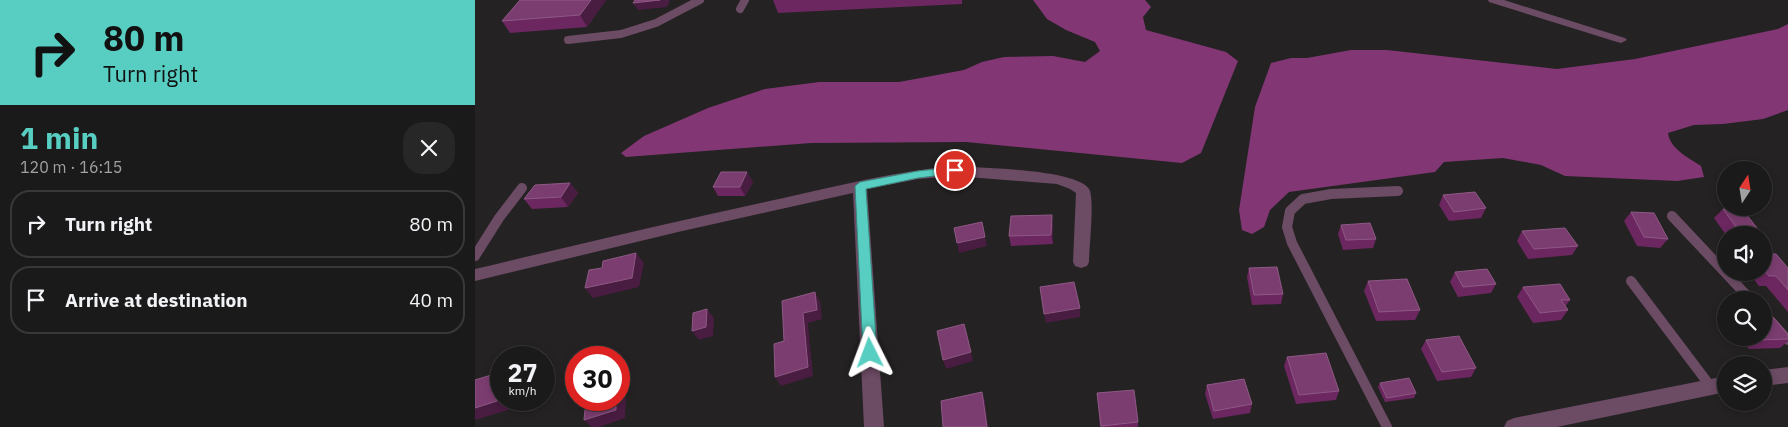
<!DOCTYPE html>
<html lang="en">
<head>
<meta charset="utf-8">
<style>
	body { margin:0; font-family:"IBM Plex Sans",sans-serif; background:#282727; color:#f1f3f6; height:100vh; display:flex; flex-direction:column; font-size:19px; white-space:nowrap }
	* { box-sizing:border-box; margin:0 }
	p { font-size:16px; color:#a0a1a2 }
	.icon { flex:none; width:28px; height:28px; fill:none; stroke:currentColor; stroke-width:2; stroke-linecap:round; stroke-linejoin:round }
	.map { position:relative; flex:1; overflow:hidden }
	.panel { display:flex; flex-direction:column; background:#1b1a1a; width:475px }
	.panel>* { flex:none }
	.top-card { background:#57cec1; color:#111; overflow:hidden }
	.needle { width:32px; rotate:12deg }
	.controls { position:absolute; left:1242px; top:161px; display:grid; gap:10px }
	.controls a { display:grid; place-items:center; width:55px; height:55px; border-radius:50%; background:#1b1a1a; box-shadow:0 2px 8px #0003,0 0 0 1px #393839; font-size:25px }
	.speed { position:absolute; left:15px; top:346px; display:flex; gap:10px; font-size:25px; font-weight:700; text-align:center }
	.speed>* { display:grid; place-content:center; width:65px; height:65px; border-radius:50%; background:#1b1a1a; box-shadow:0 2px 8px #0003,0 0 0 1px #393839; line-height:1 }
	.speed small { font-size:12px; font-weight:400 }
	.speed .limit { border:8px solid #d22; background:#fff; color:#111 }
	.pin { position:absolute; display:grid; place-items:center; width:42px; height:42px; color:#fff; margin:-21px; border:2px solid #fff; border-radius:50%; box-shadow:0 1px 5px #0007 }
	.me { position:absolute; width:55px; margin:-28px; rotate:357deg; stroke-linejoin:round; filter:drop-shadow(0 0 4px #0008) }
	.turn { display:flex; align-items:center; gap:18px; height:105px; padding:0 20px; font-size:22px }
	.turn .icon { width:65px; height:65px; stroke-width:2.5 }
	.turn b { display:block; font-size:35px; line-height:42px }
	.round { display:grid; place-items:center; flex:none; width:52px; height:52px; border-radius:20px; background:#282727 }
	.headline { display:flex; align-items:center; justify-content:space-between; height:85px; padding:0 20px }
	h1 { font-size:30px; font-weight:700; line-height:38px; color:#57cec1 }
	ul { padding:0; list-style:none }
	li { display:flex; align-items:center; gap:15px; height:68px; margin:0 10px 8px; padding:0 10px; border:2px solid #393839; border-radius:20px }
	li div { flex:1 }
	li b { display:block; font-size:19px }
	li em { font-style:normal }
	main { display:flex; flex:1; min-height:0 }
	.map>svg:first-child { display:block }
</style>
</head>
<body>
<main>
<section class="panel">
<div class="top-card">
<div class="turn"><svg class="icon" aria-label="right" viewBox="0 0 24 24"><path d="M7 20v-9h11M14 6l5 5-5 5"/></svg><div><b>80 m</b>Turn right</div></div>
</div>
<div class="headline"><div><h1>1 min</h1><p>120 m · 16:15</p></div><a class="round"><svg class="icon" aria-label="close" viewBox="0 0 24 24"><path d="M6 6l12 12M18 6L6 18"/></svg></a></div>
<ul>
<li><svg class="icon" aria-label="right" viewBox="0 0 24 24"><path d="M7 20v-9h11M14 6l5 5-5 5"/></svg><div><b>Turn right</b></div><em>80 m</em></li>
<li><svg class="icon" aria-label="arrive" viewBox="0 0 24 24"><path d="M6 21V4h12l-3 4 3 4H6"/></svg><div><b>Arrive at destination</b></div><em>40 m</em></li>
</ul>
</section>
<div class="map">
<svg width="1313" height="427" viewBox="0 0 1313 427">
	<rect width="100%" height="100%" fill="#242223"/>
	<g fill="#823774">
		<path d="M 558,0 L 670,0 L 676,7 L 668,17 L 671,30 L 751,52 L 763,61 L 726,153 L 707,163 L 491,142 L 336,143 L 151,157 L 146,153 L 169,136 L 233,108 L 290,89 L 344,82 L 424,82 L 489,70 L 507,62 L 529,57 L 578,56 L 610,62 L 625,51 L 620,42 L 591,30 L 572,19 Z"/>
		<path d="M 1313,24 L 1313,110 L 1288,119 L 1248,124 L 1219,125 L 1193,133 C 1195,149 1214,158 1226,166 L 1229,177 L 1202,181 L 1090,176 L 1066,165 L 1028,158 L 969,162 L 960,172 L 814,192 L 795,210 L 789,227 L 777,234 L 767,230 L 764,210 L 780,107 L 796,63 L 816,58 L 832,58 L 876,50 L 912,50 L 1082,69 L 1160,59 L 1303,29 Z"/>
	</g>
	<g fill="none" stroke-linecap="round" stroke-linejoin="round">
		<g stroke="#6c4b64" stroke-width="8">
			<path d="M 265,9 L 270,0"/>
			<path d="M 93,40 L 146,34 L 181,23 L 225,0"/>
		</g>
		<g stroke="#6c4b64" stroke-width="10">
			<path d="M 1197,216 L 1276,300"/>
			<path d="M 0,256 L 24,218 L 47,188"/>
			<path d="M 1156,281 L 1236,387"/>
			<path d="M 1289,314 L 1313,340"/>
			<path d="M 912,427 L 817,243 L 812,227 L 815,211 L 828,199 L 856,194 L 923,191"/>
		</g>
		<g fill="#6c4b64" fill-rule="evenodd">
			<path d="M 1013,0 L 1029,0 L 1150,38 L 1152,40 L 1146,43 L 1142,42 L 1014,2 Z"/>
			<path d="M 480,166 C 505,168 602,169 614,189 C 620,198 614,249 614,262 L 612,266 L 606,268 L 600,266 L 598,262 L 601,193 L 595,189 L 582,184 L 480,176 L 443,179 L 392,189 L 409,427 L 389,427 L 378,193 L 203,232 L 0,281 L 0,269 C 101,245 202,221 304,199 C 363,186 420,171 480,166 Z"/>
			<path d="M 1313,367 L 1313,383 L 1289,386 L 1289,370 Z"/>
			<path d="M 1251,376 L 1251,392 L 1082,427 L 1029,427 L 1032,421 L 1039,418 Z"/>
		</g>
	</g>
	<g fill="#6c2760">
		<path d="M 131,0 L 112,27 L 35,33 L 27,21 Z"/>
		<path d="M 298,0 L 487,0 L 487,4 L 303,13 Z"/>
		<path d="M 278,182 L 270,196 L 243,196 L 238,187 Z"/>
		<path d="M 95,183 L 103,193 L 93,207 L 57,209 L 49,199 Z"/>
		<path d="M 968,195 L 1011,208 L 1006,218 L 974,221 L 964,205 Z"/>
		<path d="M 1248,209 L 1282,228 L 1275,235 L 1251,235 L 1239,218 Z"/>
		<path d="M 1156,212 L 1193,239 L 1185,248 L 1162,246 L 1149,221 Z"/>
		<path d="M 578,224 L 578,244 L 536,246 L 534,236 Z"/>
		<path d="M 866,225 L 901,239 L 898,248 L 868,250 L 863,234 Z"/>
		<path d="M 1047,231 L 1103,246 L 1097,255 L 1053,259 L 1042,241 Z"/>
		<path d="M 1289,254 L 1313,268 L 1313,312 L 1291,286 L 1284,286 L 1273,272 L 1289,272 Z"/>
		<path d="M 774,268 L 808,294 L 806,304 L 777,305 L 772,277 Z"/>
		<path d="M 980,272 L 1021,284 L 1016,293 L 983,297 L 975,282 Z"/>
		<path d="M 893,281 L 945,310 L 940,320 L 901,321 L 889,291 Z"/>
		<path d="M 1048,287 L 1095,300 L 1090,307 L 1093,310 L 1086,320 L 1058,323 L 1042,297 Z"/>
		<path d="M 1313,335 L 1313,341 L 1305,348 L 1274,349 L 1265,338 L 1289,338 Z"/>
		<path d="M 951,340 L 1001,368 L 996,377 L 962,381 L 946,349 Z"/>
		<path d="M 812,357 L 864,391 L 861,400 L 821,404 L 809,366 Z"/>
		<path d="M 905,383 L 941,393 L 939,398 L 910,402 L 903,387 Z"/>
		<path d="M 732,385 L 777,404 L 775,413 L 738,419 L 730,394 Z"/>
		<path d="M 622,393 L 663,422 L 663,427 L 625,427 Z"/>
	</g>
	<g fill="#491c41">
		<path d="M 116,0 L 131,0 L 112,27 L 105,15 Z"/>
		<path d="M 185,0 L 195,0 L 192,7 L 163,10 L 158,3 Z"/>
		<path d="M 272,172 L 278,182 L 270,196 L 265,187 Z"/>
		<path d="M 95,183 L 103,193 L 93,207 L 86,197 Z"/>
		<path d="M 577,215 L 578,224 L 578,244 L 576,235 Z"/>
		<path d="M 510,237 L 512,246 L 484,253 L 482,243 Z"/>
		<path d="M 161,253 L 169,263 L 164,287 L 118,298 L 110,288 Z"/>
		<path d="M 340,292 L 345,301 L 347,319 L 333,323 L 338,376 L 306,386 L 300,377 L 328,313 Z"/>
		<path d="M 605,308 L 605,317 L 571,323 L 569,314 Z"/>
		<path d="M 232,309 L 239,318 L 238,336 L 224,340 L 217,331 Z"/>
		<path d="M 489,324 L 498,361 L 471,369 L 468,360 Z"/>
		<path d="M 26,375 L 26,400 L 34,400 L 33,410 L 0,420 L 0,408 Z"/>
		<path d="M 144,392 L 151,399 L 150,418 L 124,427 L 117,427 L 109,420 L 141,400 L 144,400 Z"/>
		<path d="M 507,392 L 510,401 L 513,427 L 512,427 Z"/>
	</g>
	<g fill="#7b3d70" stroke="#8e5984">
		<path d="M 45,0 L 116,0 L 105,15 L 27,21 Z"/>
		<path d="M 160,0 L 185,0 L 158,3 Z"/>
		<path d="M 246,172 L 272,172 L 265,187 L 238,187 Z"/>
		<path d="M 95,183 L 86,197 L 49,199 L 60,185 Z"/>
		<path d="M 1000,192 L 1011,208 L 979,212 L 968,195 Z"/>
		<path d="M 1248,209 L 1268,210 L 1282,228 L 1261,227 Z"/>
		<path d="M 1156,212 L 1179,213 L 1193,239 L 1169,237 Z"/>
		<path d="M 577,215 L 576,235 L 534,236 L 536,216 Z"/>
		<path d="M 507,222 L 510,237 L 482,243 L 479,228 Z"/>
		<path d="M 895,223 L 901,239 L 871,240 L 866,225 Z"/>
		<path d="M 1090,228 L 1103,246 L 1059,249 L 1047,231 Z"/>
		<path d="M 161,253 L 157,278 L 110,288 L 114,270 L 127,268 L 128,261 Z"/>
		<path d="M 1289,254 L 1301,254 L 1313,268 L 1313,290 L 1301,276 L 1294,276 L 1289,270 Z"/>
		<path d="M 802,267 L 808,294 L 779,295 L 774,268 Z"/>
		<path d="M 1012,269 L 1021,284 L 988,287 L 980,272 Z"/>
		<path d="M 932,279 L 945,310 L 904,312 L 893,281 Z"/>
		<path d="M 599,282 L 605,308 L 569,314 L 565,287 Z"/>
		<path d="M 1085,284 L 1095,300 L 1086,300 L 1093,310 L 1065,313 L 1048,287 Z"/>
		<path d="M 340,292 L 342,310 L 328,313 L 333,367 L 300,377 L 299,344 L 309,341 L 307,301 Z"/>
		<path d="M 232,309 L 231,327 L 217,331 L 218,313 Z"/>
		<path d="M 1299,318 L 1313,335 L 1313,339 L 1284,340 L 1282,338 L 1289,338 L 1289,319 Z"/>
		<path d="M 489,324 L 496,352 L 468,360 L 462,331 Z"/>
		<path d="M 984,336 L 1001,368 L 967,372 L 951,340 Z"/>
		<path d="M 851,353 L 864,391 L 824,395 L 812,357 Z"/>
		<path d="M 26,372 L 22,401 L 0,408 L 0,380 Z"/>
		<path d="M 934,378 L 941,393 L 912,398 L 905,383 Z"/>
		<path d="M 769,379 L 777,404 L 739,411 L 732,385 Z"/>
		<path d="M 659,390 L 663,422 L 626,426 L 622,393 Z"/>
		<path d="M 507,392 L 512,427 L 468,427 L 466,401 Z"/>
		<path d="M 111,400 L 141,400 L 141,410 L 109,420 Z"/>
	</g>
	<path fill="#57cec1" stroke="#39867d" d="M 480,167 L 484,168 L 485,170 L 484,173 L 443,178 L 391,189 L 402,353 L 400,357 L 395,359 L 390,357 L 388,353 L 380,186 L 385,182 L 443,171 Z"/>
</svg>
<div class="controls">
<a><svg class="needle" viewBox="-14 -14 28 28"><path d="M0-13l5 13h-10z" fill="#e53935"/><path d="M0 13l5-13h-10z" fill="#a0a1a2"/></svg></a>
<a><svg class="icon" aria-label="sound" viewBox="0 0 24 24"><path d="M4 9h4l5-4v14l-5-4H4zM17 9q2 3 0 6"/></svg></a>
<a><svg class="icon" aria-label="search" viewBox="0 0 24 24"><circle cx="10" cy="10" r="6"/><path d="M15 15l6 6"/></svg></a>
<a><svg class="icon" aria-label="layers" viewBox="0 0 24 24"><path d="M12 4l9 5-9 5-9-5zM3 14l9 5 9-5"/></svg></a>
</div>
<div class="speed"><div>27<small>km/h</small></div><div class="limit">30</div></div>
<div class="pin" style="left:480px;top:170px;background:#d93025"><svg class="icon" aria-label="arrive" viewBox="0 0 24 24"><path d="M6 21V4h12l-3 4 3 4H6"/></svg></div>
<svg class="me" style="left:395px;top:353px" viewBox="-20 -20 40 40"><path d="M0-17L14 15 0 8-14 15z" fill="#57cec1" stroke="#fff" stroke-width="4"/></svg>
</div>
</main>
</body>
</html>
